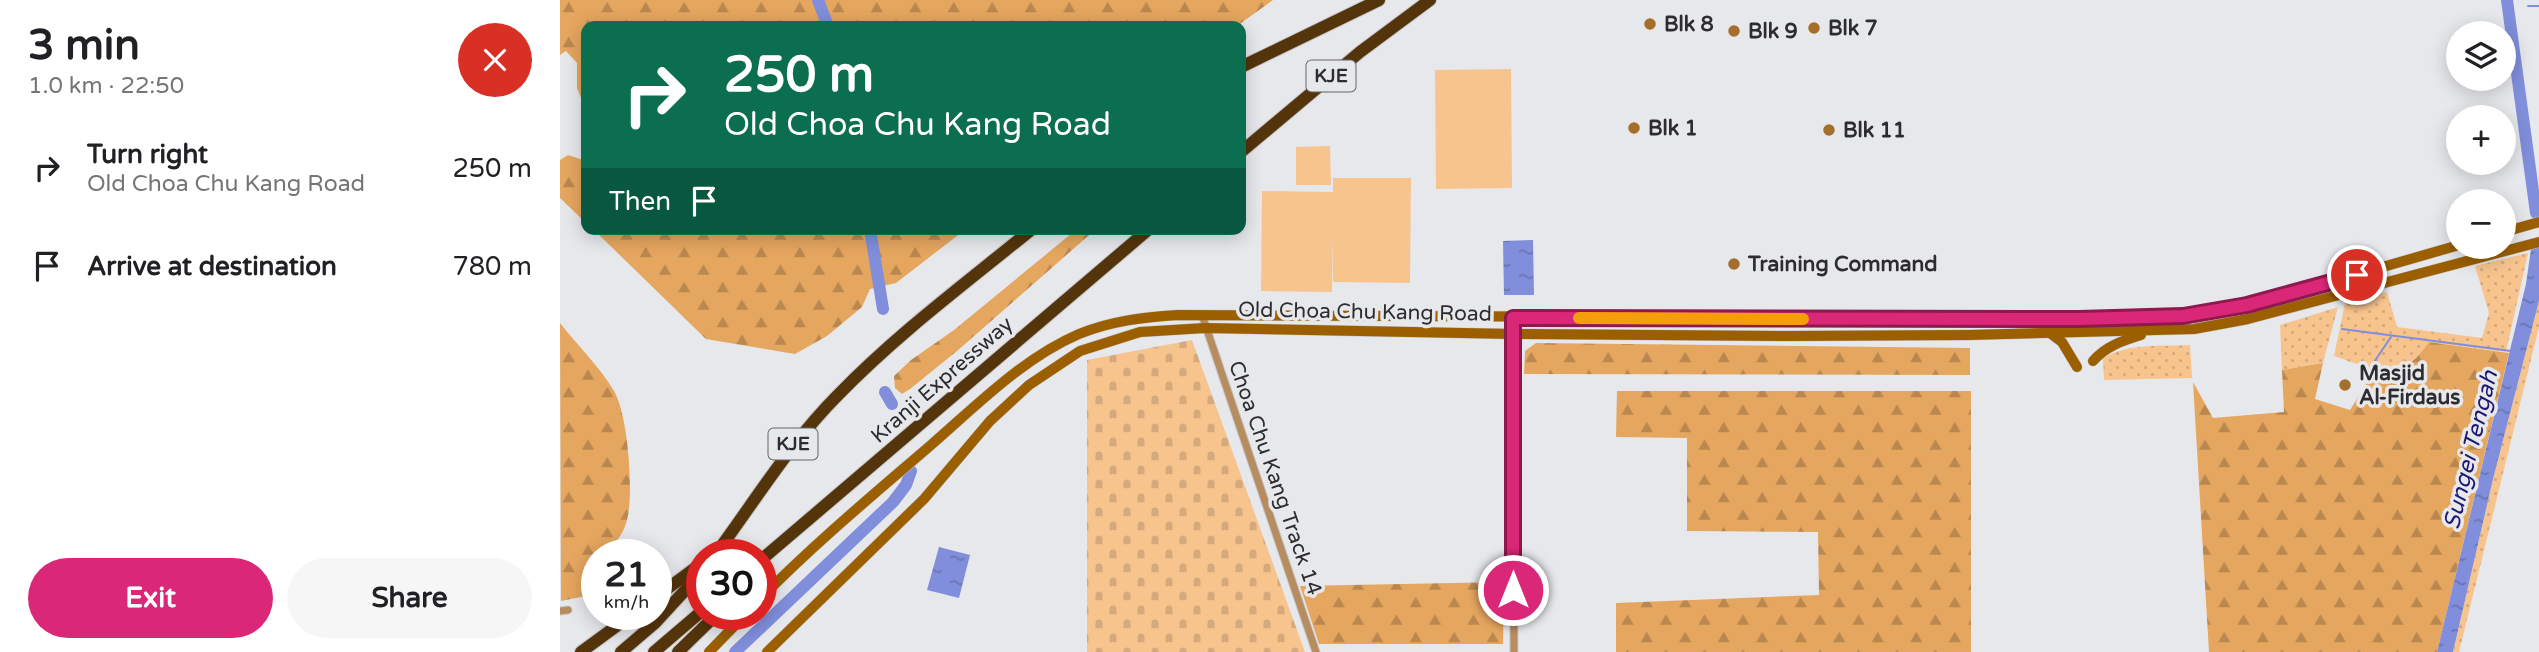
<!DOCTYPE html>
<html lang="en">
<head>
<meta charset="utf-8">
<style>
	body { margin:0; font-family:"Varela Round",sans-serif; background:#f6f6f6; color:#202124; height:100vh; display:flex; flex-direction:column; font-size:26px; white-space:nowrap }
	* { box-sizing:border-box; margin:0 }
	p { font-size:23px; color:#757577 }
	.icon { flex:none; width:38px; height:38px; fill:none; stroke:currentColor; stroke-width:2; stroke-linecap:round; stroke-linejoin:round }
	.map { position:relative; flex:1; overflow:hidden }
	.details { display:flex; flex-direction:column; background:#fff; width:560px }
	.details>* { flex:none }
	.top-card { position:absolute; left:21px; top:21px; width:665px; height:214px; border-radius:14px; box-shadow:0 4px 18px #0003; background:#0b6e4f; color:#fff; overflow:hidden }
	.controls { position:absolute; left:1886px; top:21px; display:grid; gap:14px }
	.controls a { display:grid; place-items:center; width:70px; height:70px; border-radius:50%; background:#fff; box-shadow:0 4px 18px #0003; font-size:35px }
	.speed { position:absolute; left:21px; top:539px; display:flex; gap:14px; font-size:35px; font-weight:700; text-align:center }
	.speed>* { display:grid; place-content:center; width:91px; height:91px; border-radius:50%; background:#fff; box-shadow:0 4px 18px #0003; line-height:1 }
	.speed small { font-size:18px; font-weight:400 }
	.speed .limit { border:10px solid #d22; background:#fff; color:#111 }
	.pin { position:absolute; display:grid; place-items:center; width:60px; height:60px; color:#fff; margin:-30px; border:4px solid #fff; border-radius:50%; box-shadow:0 2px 7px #0007 }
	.me { position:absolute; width:77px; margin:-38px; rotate:0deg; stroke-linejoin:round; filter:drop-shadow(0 0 5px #0008) }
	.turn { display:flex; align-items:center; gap:24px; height:147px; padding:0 28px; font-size:32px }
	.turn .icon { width:91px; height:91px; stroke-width:2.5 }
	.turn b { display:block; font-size:49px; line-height:60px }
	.then { display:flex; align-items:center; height:66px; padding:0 28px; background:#0003; gap:14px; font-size:26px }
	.round { display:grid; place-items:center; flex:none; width:74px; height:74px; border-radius:37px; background:#f6f6f6 }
	.overview { display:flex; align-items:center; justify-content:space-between; height:119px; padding:0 28px }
	h1 { font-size:42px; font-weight:700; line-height:52px }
	.action { display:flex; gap:14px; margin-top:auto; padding:14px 28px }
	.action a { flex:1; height:80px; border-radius:42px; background:#db2777; color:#fff; font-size:28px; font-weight:700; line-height:80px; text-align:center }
	.action a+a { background:#f6f6f6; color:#202124 }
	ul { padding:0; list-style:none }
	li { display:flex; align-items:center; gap:21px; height:98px; padding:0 28px }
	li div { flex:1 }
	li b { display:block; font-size:26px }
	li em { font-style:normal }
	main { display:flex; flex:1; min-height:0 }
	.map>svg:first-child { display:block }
</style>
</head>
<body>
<main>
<section class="details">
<div class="overview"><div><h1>3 min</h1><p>1.0 km · 22:50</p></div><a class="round" style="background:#d93025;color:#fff"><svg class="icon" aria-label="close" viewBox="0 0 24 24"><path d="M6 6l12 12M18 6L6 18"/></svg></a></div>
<ul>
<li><svg class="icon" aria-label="right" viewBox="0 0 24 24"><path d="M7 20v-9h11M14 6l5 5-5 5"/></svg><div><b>Turn right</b><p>Old Choa Chu Kang Road</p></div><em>250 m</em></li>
<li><svg class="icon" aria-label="arrive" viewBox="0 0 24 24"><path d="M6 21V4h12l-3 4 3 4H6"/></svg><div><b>Arrive at destination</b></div><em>780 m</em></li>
</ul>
<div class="action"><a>Exit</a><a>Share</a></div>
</section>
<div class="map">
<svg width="1979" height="652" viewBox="0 0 1979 652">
	<defs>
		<pattern id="grass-dots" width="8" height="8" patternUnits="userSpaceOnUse" patternTransform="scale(1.75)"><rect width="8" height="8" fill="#f7c48e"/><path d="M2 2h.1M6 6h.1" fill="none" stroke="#d4a97b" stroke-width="1.8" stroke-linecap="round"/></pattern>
		<pattern id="forest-firs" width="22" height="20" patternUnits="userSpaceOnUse" patternTransform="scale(1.75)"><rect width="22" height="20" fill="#e5a65f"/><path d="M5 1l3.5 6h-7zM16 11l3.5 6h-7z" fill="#ba884f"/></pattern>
		<pattern id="cemetery-stones" width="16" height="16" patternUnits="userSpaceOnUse" patternTransform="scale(1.75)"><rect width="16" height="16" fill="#f7c48e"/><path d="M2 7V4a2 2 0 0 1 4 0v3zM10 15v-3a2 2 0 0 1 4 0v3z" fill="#d4a97b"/></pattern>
		<pattern id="water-ripples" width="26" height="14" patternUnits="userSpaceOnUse" patternTransform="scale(1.75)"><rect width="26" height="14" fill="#808edb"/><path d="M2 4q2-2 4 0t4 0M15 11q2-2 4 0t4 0" fill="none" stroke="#6974b2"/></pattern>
	</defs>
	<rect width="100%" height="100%" fill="#e7e8ec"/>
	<g fill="url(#grass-dots)">
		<path d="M 1968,253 L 1946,352 L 1870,342 C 1839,384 1815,370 1774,356 L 1785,303 L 1827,292 L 1837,327 L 1922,338 L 1929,313 L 1915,266 Z"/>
		<path d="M 1979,301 L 1979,327 L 1899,652 L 1893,652 L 1933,479 Z"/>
		<path d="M 1778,307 L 1763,363 L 1722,370 L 1720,325 Z"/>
		<path d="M 1630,345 L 1632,378 L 1544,380 L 1543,359 C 1567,342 1602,347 1630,345 Z"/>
	</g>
	<g fill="url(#forest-firs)">
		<path d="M 0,0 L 713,0 L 677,26 L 26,26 L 26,101 L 21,98 L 17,88 L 17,63 L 6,51 L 0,55 Z"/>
		<path d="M 8,155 L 26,161 L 26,223 L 0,198 L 0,160 Z"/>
		<path d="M 33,229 L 406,229 L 336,283 L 310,289 L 302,307 L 267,336 L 235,354 L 146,339 Z"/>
		<path d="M 517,229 L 536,229 L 397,351 L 350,389 L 342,394 L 335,388 L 334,376 L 351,360 L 394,330 Z"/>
		<path d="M 0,323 C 17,345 40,367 54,391 C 68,414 74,494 67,520 C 63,536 54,545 42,555 L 37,555 L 37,560 L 29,566 L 31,595 L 1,601 Z"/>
		<path d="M 1869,342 L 1949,353 L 1877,652 L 1649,652 L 1633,382 L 1653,418 L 1724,412 L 1722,370 L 1763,363 L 1755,399 L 1790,410 L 1815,370 C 1841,373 1854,364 1869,342 Z"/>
		<path d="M 976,343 L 1410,348 L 1410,375 L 964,374 L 965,351 Z"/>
		<path d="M 1057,391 L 1411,391 L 1411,652 L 1056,652 L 1056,603 L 1259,595 L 1258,532 L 1127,531 L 1127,438 L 1056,437 Z"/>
		<path d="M 944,582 L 943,644 L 759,644 L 740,586 Z"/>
	</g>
	<path fill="url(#cemetery-stones)" d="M 632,340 L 745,652 L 527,652 L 527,360 Z"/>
	<g fill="#f7c48e">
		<path d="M 951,69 L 952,188 L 876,189 L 875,70 Z"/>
		<path d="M 770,146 L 771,185 L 736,185 L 736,147 Z"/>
		<path d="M 773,178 L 851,178 L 850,283 L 773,282 L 773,231 L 772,292 L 701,291 L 702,191 L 773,192 Z"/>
	</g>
	<g fill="url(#water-ripples)">
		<path d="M 973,240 L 974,295 L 944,295 L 943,241 Z"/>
		<path d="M 1979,247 L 1979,301 L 1933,479 L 1893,652 L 1877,652 L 1966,284 L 1971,249 Z"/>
		<path d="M 379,547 L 410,555 L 399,598 L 367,590 Z"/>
	</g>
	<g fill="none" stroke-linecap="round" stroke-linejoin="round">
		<g stroke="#808edb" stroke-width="2">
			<path d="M 1968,6 L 1979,6"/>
			<path d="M 1782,329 L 1951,351"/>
			<path d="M 1810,368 L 1831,337"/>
		</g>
		<g stroke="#808edb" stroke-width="12">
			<path d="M 258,0 L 268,26"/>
			<path d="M 1947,0 L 1976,213"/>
			<path d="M 310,229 L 323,309"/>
			<path d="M 325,392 L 332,404"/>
			<path d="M 175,652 L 333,502 L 346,485 L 351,471"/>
		</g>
		<g stroke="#c6c6ca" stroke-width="9">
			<g id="street">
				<path d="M 642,315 L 756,652"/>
				<path d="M 953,318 L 954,652"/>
				<path d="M 0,611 L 8,610"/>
			</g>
		</g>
		<g stroke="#c6c6ca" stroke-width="11">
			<g id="secondary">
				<path d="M 1944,232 L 1979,222"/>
				<path d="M 1490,333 L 1502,342 L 1517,367"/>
				<path d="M 1533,361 C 1546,346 1562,341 1581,335"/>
				<path d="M 201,598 C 254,544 313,495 371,445 C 416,406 463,358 519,334 C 551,321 584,317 618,315 L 1519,319 L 1623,316 L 1655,312 L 1743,290 L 1899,245"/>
				<path d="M 149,652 L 186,614"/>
				<path d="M 207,652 L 364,499 L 430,421 L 469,385 L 520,351 L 580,332 L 645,328 L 953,334 L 1230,336 L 1409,335 L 1634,329 L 1688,319 L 1979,242"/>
			</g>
		</g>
		<g stroke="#c6c6ca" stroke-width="14">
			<g id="highway">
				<path d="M 681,67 L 819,0"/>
				<path d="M 681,152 L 800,52 L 870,0"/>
				<path d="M 155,555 C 195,501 230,443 278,395 C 337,334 406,283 472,229"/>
				<path d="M 201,560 L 589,229"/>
				<path d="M 96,597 L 142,563"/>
				<path d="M 21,652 L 73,614"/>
				<path d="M 61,652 L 95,623 L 142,572"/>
				<path d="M 94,652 L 142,611"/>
				<path d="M 118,652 L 157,614"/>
			</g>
		</g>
		<use href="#street" stroke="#b78d60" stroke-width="7"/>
		<use href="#secondary" stroke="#9b5f00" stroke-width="10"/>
		<use href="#highway" stroke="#54340b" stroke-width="12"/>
	</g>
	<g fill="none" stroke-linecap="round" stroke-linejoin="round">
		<g stroke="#8e194d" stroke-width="18">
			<path id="route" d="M 953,590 L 953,318 L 1519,319 L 1623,316 L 1687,305 L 1797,275"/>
		</g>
		<use href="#route" stroke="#db2777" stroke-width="12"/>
		<path stroke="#f59e0b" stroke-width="12" d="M 1019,318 L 1243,319"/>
	</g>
	<g fill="#a66e2b" stroke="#e7e8ec" stroke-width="2.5">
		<circle cx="1090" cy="24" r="7"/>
		<circle cx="1254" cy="28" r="7"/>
		<circle cx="1174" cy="31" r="7"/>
		<circle cx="1074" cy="128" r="7"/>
		<circle cx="1269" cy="130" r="7"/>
		<circle cx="1174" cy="264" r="7"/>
		<circle cx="1785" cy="385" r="7"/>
	</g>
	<g text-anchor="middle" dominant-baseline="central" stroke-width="7" stroke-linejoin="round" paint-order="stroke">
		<g fill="#e7e8ec" stroke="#656568" stroke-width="2">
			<rect x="746.5" y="60.5" width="49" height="31" rx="5"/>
			<rect x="208.5" y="428.5" width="49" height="31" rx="5"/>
		</g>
		<g font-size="19" font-weight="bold" fill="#2d2d2f">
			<text x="771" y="76">KJE</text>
			<text x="233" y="444">KJE</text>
		</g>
		<g font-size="21" font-weight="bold" fill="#2d2d2f" stroke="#e7e8ec" text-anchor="start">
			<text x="1104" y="24">Blk 8</text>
			<text x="1268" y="28">Blk 7</text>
			<text x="1188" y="31">Blk 9</text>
			<text x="1088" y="128">Blk 1</text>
			<text x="1283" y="130">Blk 11</text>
			<text x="1188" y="264">Training Command</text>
			<text x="1799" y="373">Masjid<tspan x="1799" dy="24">Al-Firdaus</tspan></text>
		</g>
		<g font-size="21" fill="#2d2d2f" stroke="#e7e8ec">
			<text transform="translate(805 312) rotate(1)">Old Choa Chu Kang Road</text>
			<text transform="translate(382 380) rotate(-41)">Kranji Expressway</text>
			<text transform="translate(715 478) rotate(71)">Choa Chu Kang Track 14</text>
		</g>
		<g font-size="23" font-style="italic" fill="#1d1872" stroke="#e7e8ec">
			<text transform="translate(1911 450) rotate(-76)">Sungei Tengah</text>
		</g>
	</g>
</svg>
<div class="controls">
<a><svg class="icon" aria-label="layers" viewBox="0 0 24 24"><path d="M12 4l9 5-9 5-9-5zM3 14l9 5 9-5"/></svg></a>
<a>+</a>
<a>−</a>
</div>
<div class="speed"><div>21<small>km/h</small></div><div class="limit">30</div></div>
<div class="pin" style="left:1797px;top:275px;background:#d93025"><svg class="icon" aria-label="arrive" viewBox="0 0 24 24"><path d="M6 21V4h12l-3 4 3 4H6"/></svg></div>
<svg class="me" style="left:953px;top:590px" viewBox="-20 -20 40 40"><circle r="17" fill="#db2777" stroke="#fff" stroke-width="3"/><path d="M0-11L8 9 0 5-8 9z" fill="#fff"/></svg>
<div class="top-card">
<div class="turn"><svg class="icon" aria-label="right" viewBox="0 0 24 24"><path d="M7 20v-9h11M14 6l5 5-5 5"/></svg><div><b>250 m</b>Old Choa Chu Kang Road</div></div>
<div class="then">Then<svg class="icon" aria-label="arrive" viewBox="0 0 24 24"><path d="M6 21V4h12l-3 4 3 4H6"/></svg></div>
</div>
</div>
</main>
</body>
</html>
